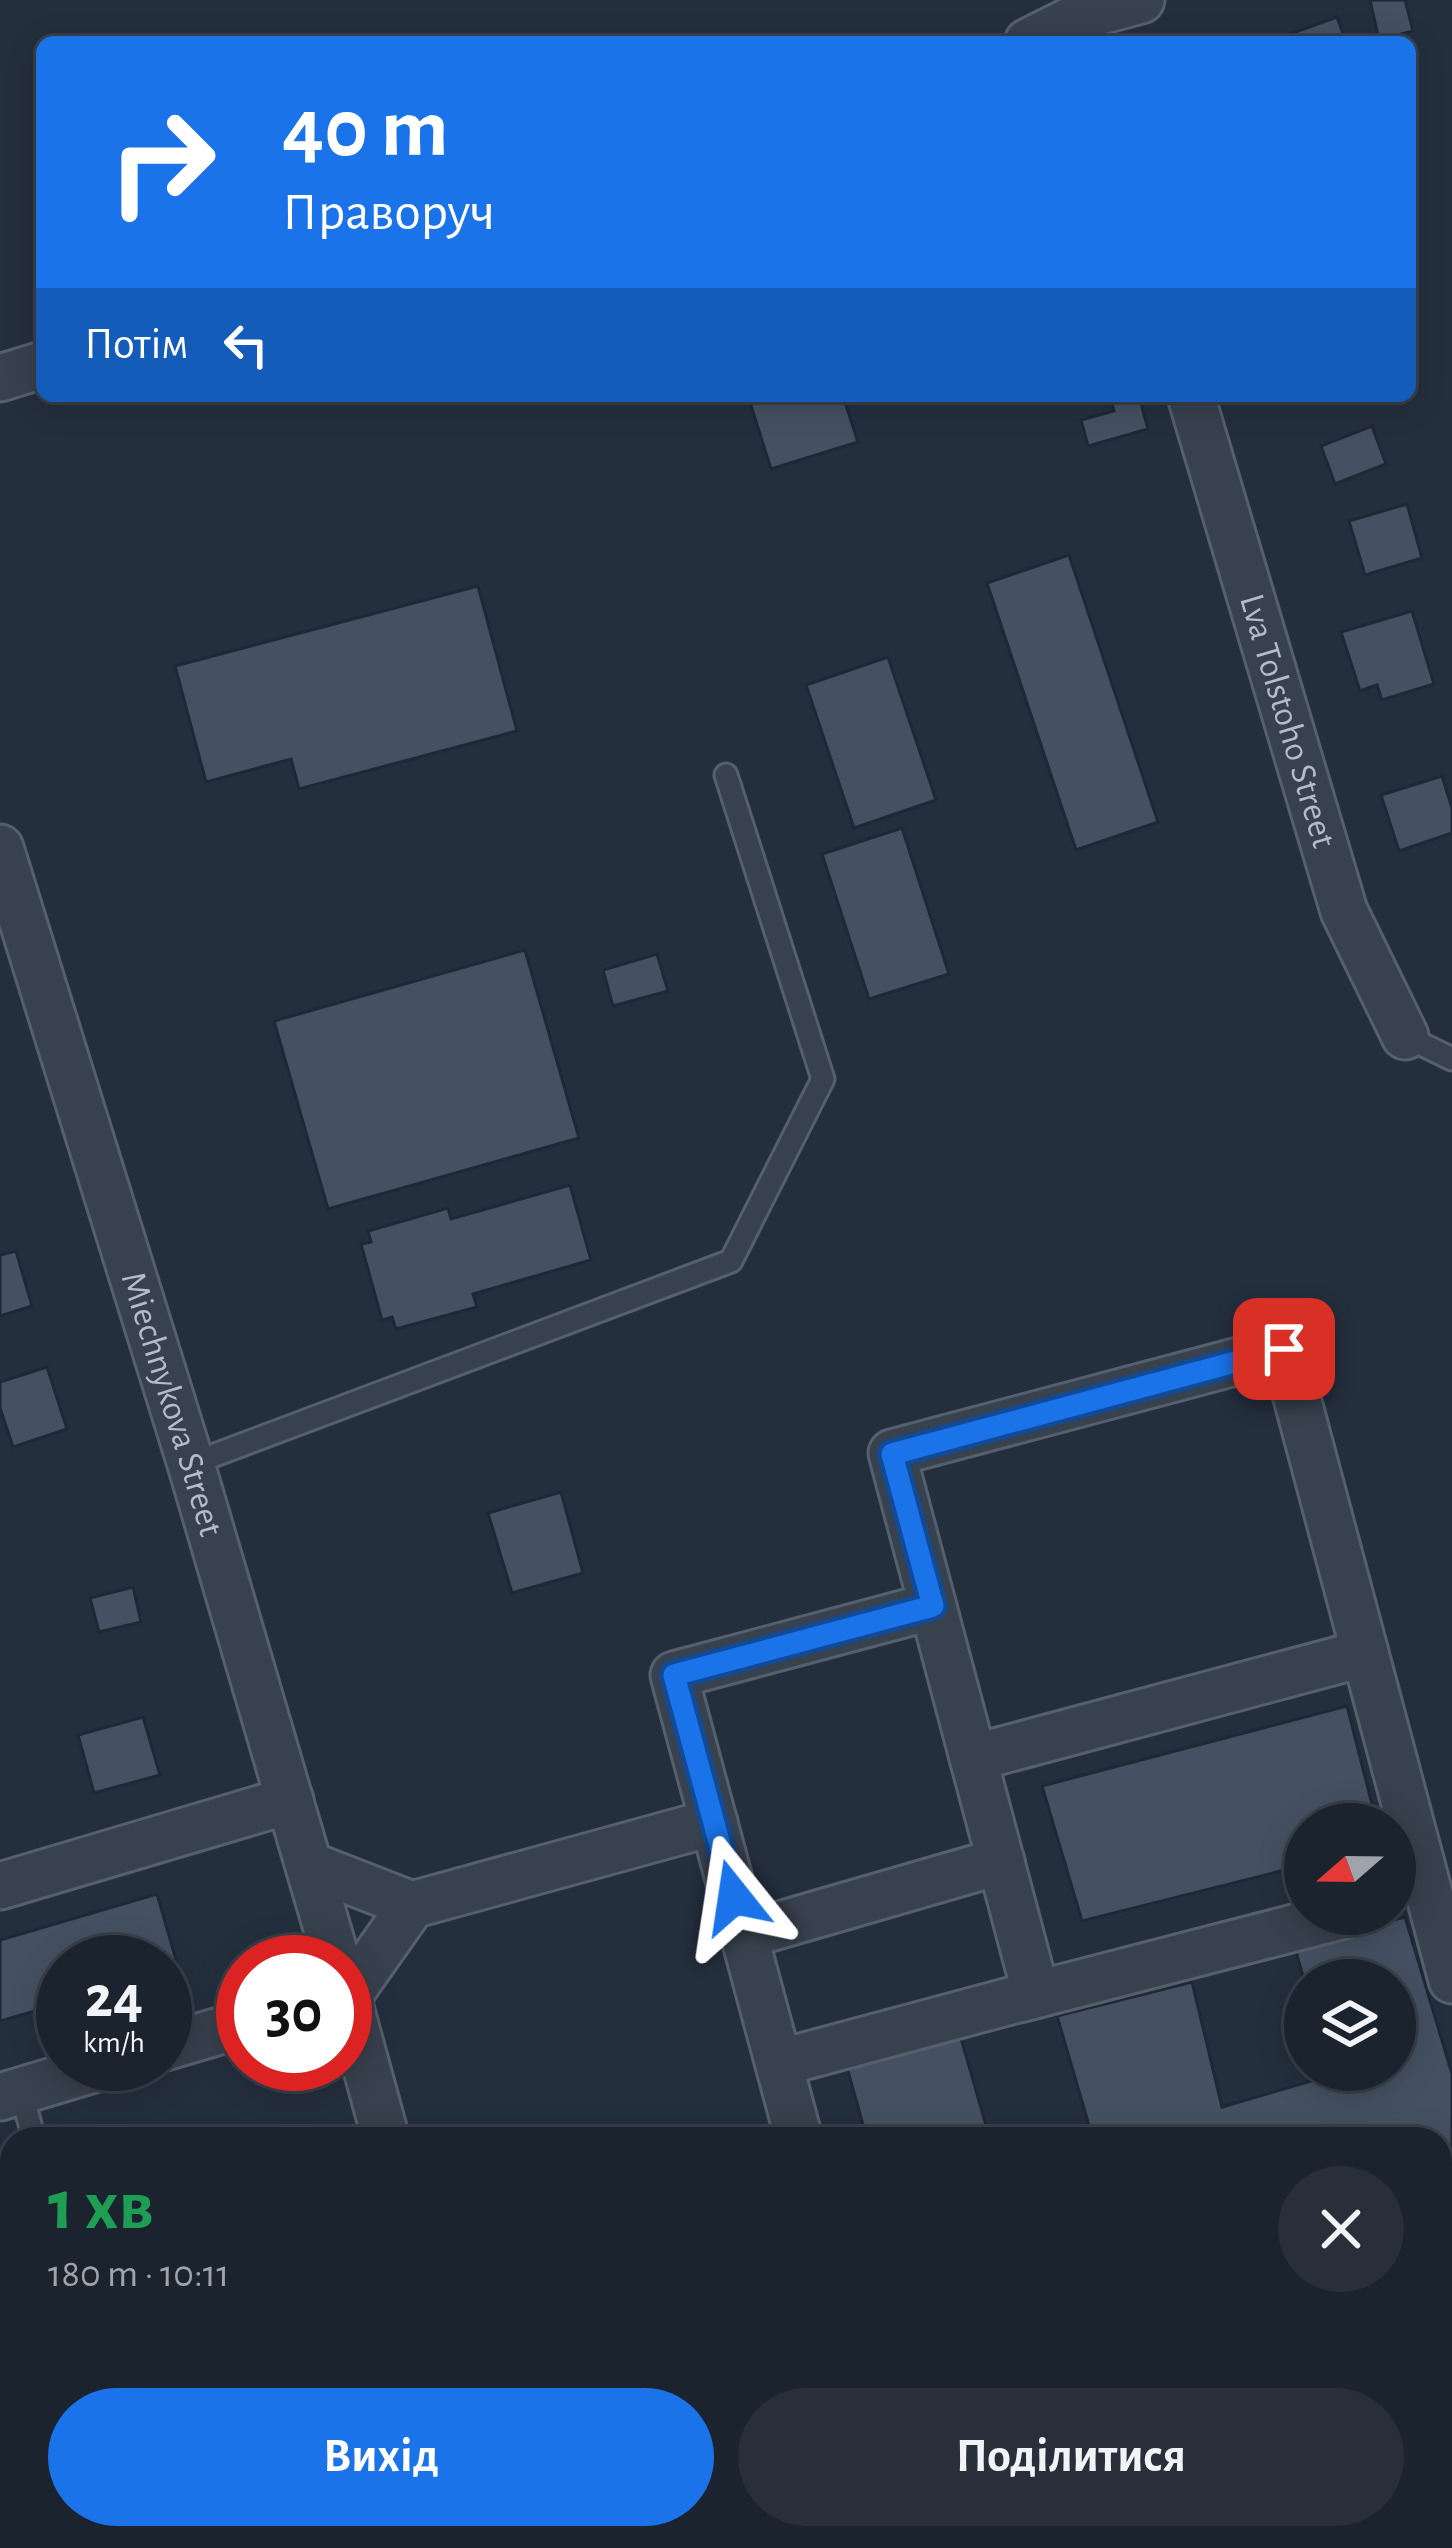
<!DOCTYPE html>
<html lang="uk">
<head>
<meta charset="utf-8">
<style>
	body { margin:0; font-family:"Alegreya Sans",sans-serif; background:#282f3a; color:#f1f3f6; height:100vh; display:flex; flex-direction:column; font-size:45px; white-space:nowrap }
	* { box-sizing:border-box; margin:0 }
	p { font-size:39px; color:#a0a4aa }
	.icon { flex:none; width:66px; height:66px; fill:none; stroke:currentColor; stroke-width:2; stroke-linecap:round; stroke-linejoin:round }
	.map { position:relative; flex:1; overflow:hidden }
	.sheet { position:absolute; left:0px; top:2127px; width:1452px; height:423px; display:flex; flex-direction:column; background:#1b232e; border-radius:36px 36px 0 0; box-shadow:0 6px 30px #0003,0 0 0 3px #39404a }
	.sheet>* { flex:none }
	.guide { position:absolute; left:36px; top:36px; width:1380px; height:366px; border-radius:18px; box-shadow:0 6px 30px #0003,0 0 0 3px #39404a; background:#1a73e8; color:#fff; overflow:hidden }
	.needle { width:78px; rotate:250deg }
	.buttons { position:absolute; left:1284px; top:1803px; display:grid; gap:24px }
	.buttons a { display:grid; place-items:center; width:132px; height:132px; border-radius:50%; background:#1b232e; box-shadow:0 6px 30px #0003,0 0 0 3px #39404a; font-size:60px }
	.speed { position:absolute; left:36px; top:1935px; display:flex; gap:24px; font-size:60px; font-weight:700; text-align:center }
	.speed>* { display:grid; place-content:center; width:156px; height:156px; border-radius:50%; background:#1b232e; box-shadow:0 6px 30px #0003,0 0 0 3px #39404a; line-height:1 }
	.speed small { font-size:30px; font-weight:400 }
	.speed .limit { border:18px solid #d22; background:#fff; color:#111 }
	.pin { position:absolute; display:grid; place-items:center; width:102px; height:102px; color:#fff; margin:-51px; border-radius:24px; box-shadow:0 6px 18px #0006 }
	.me { position:absolute; width:132px; margin:-66px; rotate:345deg; stroke-linejoin:round; filter:drop-shadow(0 0 9px #0008) }
	.turn { display:flex; align-items:center; gap:42px; height:252px; padding:0 48px; font-size:54px }
	.turn .icon { width:156px; height:156px; stroke-width:2.5 }
	.turn b { display:block; font-size:84px; line-height:102px }
	.then { display:flex; align-items:center; height:114px; padding:0 48px; background:#0003; gap:24px; font-size:45px }
	.round { display:grid; place-items:center; flex:none; width:126px; height:126px; border-radius:63px; background:#282f3a }
	.summary { display:flex; align-items:center; justify-content:space-between; height:204px; padding:0 48px }
	h1 { font-size:72px; font-weight:600; line-height:90px; color:#1e9e55 }
	.primary-button { display:flex; gap:24px; margin-top:auto; padding:24px 48px }
	.primary-button a { flex:1; height:138px; border-radius:72px; background:#1a73e8; color:#fff; font-size:48px; font-weight:600; line-height:138px; text-align:center }
	.primary-button a+a { background:#282f3a; color:#f1f3f6 }
	.map>svg:first-child { display:block }
</style>
</head>
<body>
<div class="map">
<svg width="1452" height="2548" viewBox="0 0 1452 2548">
	<rect width="100%" height="100%" fill="#242f3e"/>
	<g fill="#455162" stroke="#1f2835" stroke-width="3">
		<path d="M 1370,0 L 1405,0 L 1413,31 L 1379,40 Z"/>
		<path d="M 1337,17 L 1346,42 L 1289,42 L 1287,35 Z"/>
		<path d="M 748,396 L 843,396 L 858,442 L 771,469 Z"/>
		<path d="M 1110,396 L 1139,396 L 1148,429 L 1088,446 L 1081,420 L 1114,411 Z"/>
		<path d="M 1372,426 L 1386,464 L 1335,484 L 1321,446 Z"/>
		<path d="M 1407,504 L 1422,558 L 1365,575 L 1349,521 Z"/>
		<path d="M 1069,555 L 1158,822 L 1076,850 L 987,583 Z"/>
		<path d="M 478,586 L 517,731 L 299,789 L 291,759 L 206,782 L 175,666 Z"/>
		<path d="M 1412,611 L 1434,684 L 1382,700 L 1377,685 L 1360,691 L 1341,632 Z"/>
		<path d="M 888,657 L 936,800 L 854,828 L 806,685 Z"/>
		<path d="M 1442,776 L 1452,808 L 1452,833 L 1399,851 L 1381,795 Z"/>
		<path d="M 902,828 L 949,974 L 869,999 L 822,854 Z"/>
		<path d="M 525,950 L 579,1138 L 328,1209 L 274,1021 Z"/>
		<path d="M 657,954 L 668,991 L 613,1006 L 603,970 Z"/>
		<path d="M 570,1185 L 591,1260 L 473,1294 L 477,1307 L 396,1329 L 392,1317 L 382,1320 L 361,1244 L 371,1242 L 368,1231 L 448,1208 L 451,1219 Z"/>
		<path d="M 16,1251 L 32,1306 L 0,1316 L 0,1255 Z"/>
		<path d="M 47,1367 L 67,1429 L 13,1447 L 0,1408 L 0,1382 Z"/>
		<path d="M 561,1492 L 583,1573 L 512,1593 L 488,1513 Z"/>
		<path d="M 133,1587 L 141,1622 L 99,1632 L 90,1598 Z"/>
		<path d="M 1347,1706 L 1377,1824 L 1305,1824 L 1305,1865 L 1082,1921 L 1042,1786 Z"/>
		<path d="M 143,1717 L 160,1775 L 94,1793 L 78,1735 Z"/>
		<path d="M 157,1894 L 179,1970 L 165,1974 L 165,1962 L 63,1962 L 63,2003 L 0,2021 L 0,1940 Z"/>
		<path d="M 1405,1917 L 1452,2074 L 1452,2191 L 1440,2193 L 1440,2139 L 1093,2139 L 1057,2016 L 1192,1982 L 1222,2107 L 1332,2075 L 1331,2070 L 1395,2070 L 1395,1980 L 1305,1980 L 1305,1983 L 1294,1945 Z"/>
		<path d="M 958,2028 L 990,2139 L 867,2139 L 844,2057 Z"/>
		<path d="M 93,2538 L 116,2538 L 117,2544 L 136,2538 L 139,2548 L 67,2545 Z"/>
	</g>
	<g fill="none" stroke-linecap="round" stroke-linejoin="round">
		<g stroke="#565f6c" stroke-width="27">
			<g id="service">
				<path d="M 1405,1036 L 1452,1059"/>
				<path d="M 191,1464 L 731,1261 L 823,1079 L 726,775"/>
				<path d="M 21,2091 L 34,2139"/>
				<path d="M 0,2487 L 12,2484"/>
			</g>
		</g>
		<g stroke="#565f6c" stroke-width="51">
			<g id="minor">
				<path d="M 1028,42 L 1078,17 L 1141,0"/>
				<path d="M 0,378 L 42,365"/>
				<path id="s1" d="M 1191,396 L 1344,911 L 1405,1036"/>
				<path id="s2" d="M 0,848 L 191,1464 L 337,1962"/>
				<path d="M 973,1758 L 1365,1653"/>
				<path d="M 309,1865 L 412,1905 L 345,2000"/>
				<path d="M 0,1886 L 290,1800"/>
				<path d="M 412,1905 L 714,1822"/>
				<path d="M 745,1935 L 1001,1861"/>
				<path d="M 345,1989 L 386,2139"/>
				<path d="M 1019,1999 L 1348,1914"/>
				<path d="M 165,2047 L 243,2024"/>
				<path d="M 779,2063 L 1036,1994 L 892,1453 L 1284,1349 L 1452,1980"/>
				<path d="M 0,2097 L 110,2064"/>
				<path d="M 799,2139 L 674,1675 L 933,1606"/>
				<path d="M 1440,2325 L 1452,2322"/>
				<path d="M 496,2538 L 499,2548"/>
				<path d="M 618,2546 L 650,2538"/>
			</g>
		</g>
		<use href="#service" stroke="#38414e" stroke-width="21"/>
		<use href="#minor" stroke="#38414e" stroke-width="45"/>
	</g>
	<g fill="none" stroke-linecap="round" stroke-linejoin="round">
		<g stroke="#114b97" stroke-width="30">
			<path id="route" d="M 734,1897 L 674,1675 L 933,1606 L 892,1454 L 1284,1349"/>
		</g>
		<use href="#route" stroke="#1a73e8" stroke-width="21"/>
	</g>
	<g text-anchor="middle" dominant-baseline="central" stroke-width="10" stroke-linejoin="round" paint-order="stroke">
		<g font-size="36" fill="#b4bcc9" stroke="#1d2633">
			<text stroke="none"><textPath href="#s1" startOffset="339">Lva Tolstoho Street</textPath></text>
			<text stroke="none"><textPath href="#s2" startOffset="582">Miechnykova Street</textPath></text>
		</g>
	</g>
</svg>
<div class="buttons">
<a><svg class="needle" viewBox="-14 -14 28 28"><path d="M0-13l5 13h-10z" fill="#e53935"/><path d="M0 13l5-13h-10z" fill="#a0a4aa"/></svg></a>
<a><svg class="icon" aria-label="layers" viewBox="0 0 24 24"><path d="M12 4l9 5-9 5-9-5zM3 14l9 5 9-5"/></svg></a>
</div>
<div class="speed"><div>24<small>km/h</small></div><div class="limit">30</div></div>
<div class="pin" style="left:1284px;top:1349px;background:#d93025"><svg class="icon" aria-label="arrive" viewBox="0 0 24 24"><path d="M6 21V4h12l-3 4 3 4H6"/></svg></div>
<svg class="me" style="left:734px;top:1897px" viewBox="-20 -20 40 40"><path d="M0-17L14 15 0 8-14 15z" fill="#1a73e8" stroke="#fff" stroke-width="4"/></svg>
<div class="guide">
<div class="turn"><svg class="icon" aria-label="right" viewBox="0 0 24 24"><path d="M7 20v-9h11M14 6l5 5-5 5"/></svg><div><b>40 m</b>Праворуч</div></div>
<div class="then">Потім<svg class="icon" aria-label="left" viewBox="0 0 24 24"><path d="M17 20v-9H6M10 6l-5 5 5 5"/></svg></div>
</div>
<section class="sheet">
<div class="summary"><div><h1>1 хв</h1><p>180 m · 10:11</p></div><a class="round"><svg class="icon" aria-label="close" viewBox="0 0 24 24"><path d="M6 6l12 12M18 6L6 18"/></svg></a></div>
<div class="primary-button"><a>Вихід</a><a>Поділитися</a></div>
</section>
</div>
</body>
</html>
